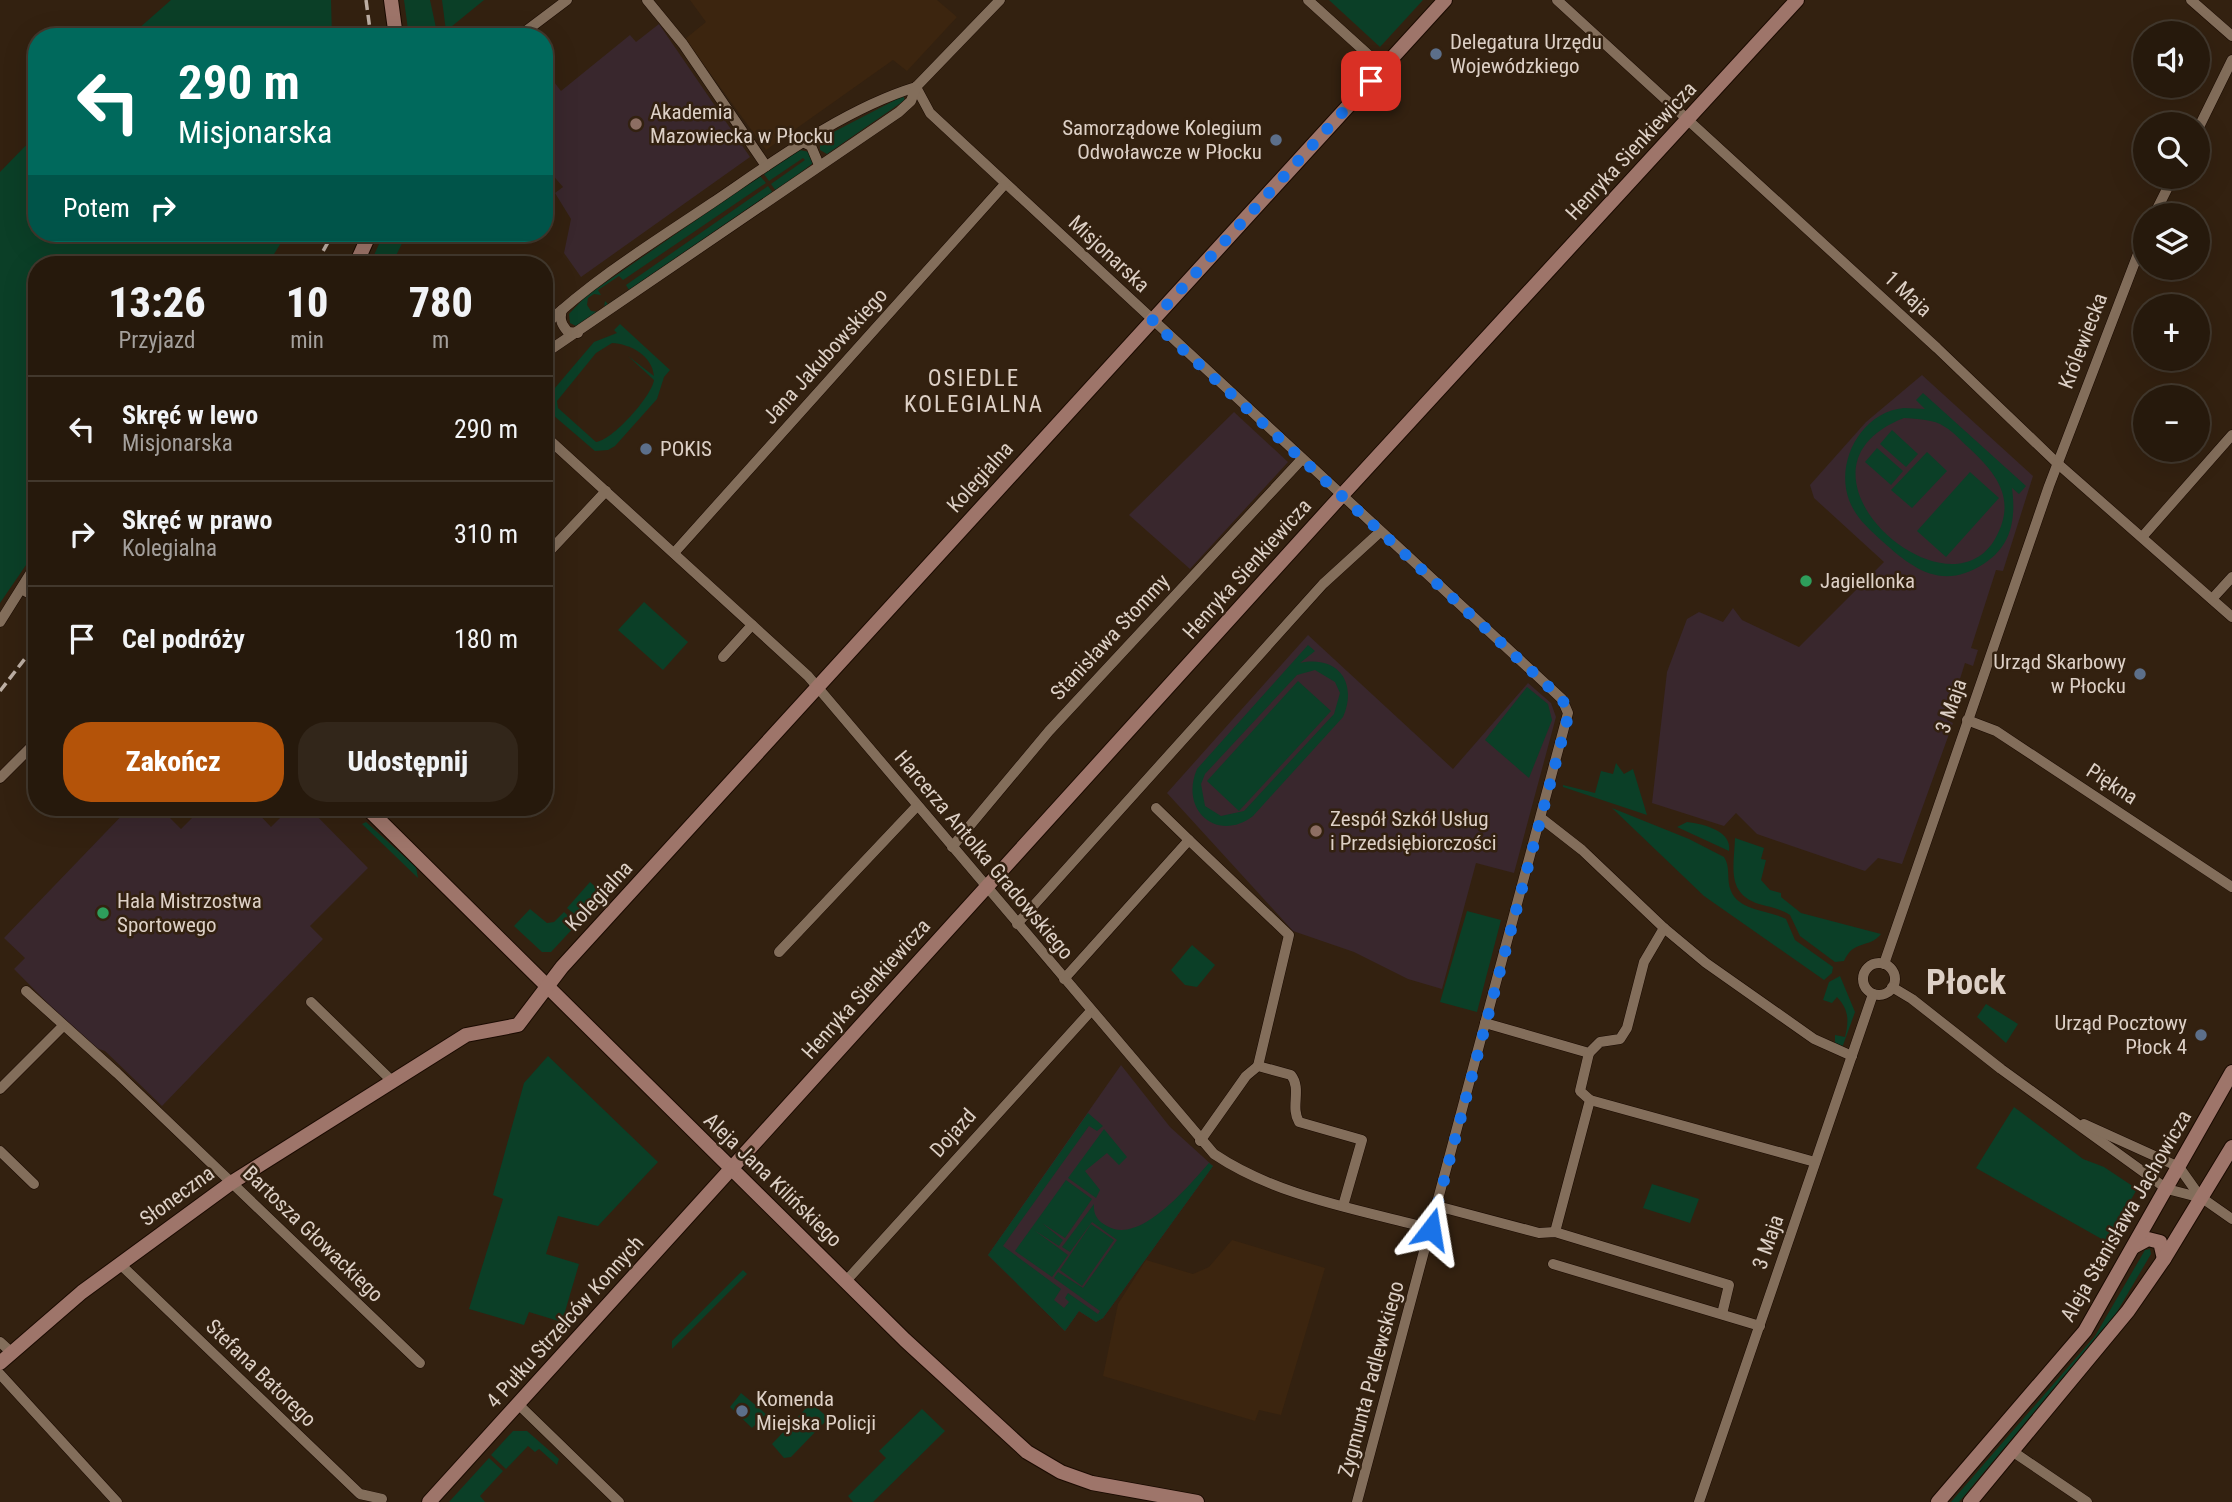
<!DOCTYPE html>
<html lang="pl">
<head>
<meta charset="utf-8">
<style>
	body { margin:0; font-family:"Roboto Condensed",sans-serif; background:#32261a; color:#f1f3f6; height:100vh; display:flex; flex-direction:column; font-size:26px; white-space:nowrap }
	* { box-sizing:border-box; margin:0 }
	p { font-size:23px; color:#a4a09d }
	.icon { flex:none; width:38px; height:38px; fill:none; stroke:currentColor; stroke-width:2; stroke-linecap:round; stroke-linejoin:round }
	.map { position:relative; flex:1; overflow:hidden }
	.details { position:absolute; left:28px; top:256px; width:525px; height:560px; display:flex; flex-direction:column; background:#26190c; border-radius:28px; box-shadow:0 7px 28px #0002,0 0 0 2px #42382d }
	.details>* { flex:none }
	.guide { position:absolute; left:28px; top:28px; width:525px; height:214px; border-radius:28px; box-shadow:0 7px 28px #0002,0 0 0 2px #42382d; background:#00695c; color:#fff; overflow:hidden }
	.controls { position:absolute; left:2133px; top:21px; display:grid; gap:14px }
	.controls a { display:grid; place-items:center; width:77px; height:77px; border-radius:50%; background:#26190c; box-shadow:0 7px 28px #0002,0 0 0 2px #42382d; font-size:35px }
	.pin { position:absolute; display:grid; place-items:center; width:60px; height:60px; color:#fff; margin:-30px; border-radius:14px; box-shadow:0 4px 10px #0006 }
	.me { position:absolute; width:77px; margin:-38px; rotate:14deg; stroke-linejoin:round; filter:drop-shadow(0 0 5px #0008) }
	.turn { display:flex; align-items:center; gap:24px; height:147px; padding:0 35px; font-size:32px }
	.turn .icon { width:91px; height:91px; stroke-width:2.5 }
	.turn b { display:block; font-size:49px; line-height:60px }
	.then { display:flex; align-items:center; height:66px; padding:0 35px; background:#0003; gap:14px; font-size:26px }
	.eta { display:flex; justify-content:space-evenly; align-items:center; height:119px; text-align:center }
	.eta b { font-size:42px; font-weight:800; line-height:49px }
	.primary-button { display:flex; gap:14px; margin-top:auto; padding:14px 35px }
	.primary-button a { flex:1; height:80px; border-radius:28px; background:#b45309; color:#fff; font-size:28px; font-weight:800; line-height:80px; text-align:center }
	.primary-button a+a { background:#32261a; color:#f1f3f6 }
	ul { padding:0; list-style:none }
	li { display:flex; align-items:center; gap:21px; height:105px; padding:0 35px; border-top:2px solid #42382d }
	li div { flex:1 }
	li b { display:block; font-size:26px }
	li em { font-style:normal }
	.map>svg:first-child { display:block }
</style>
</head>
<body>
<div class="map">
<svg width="2232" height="1502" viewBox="0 0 2232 1502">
	<rect width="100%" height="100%" fill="#332110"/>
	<g fill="#3c250f">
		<path d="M 690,0 L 937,0 L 957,17 L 907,71 L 893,60 L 766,150 L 685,39 L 706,22 Z"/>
		<path d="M 1232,1240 L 1325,1268 L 1281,1415 L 1259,1410 L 1255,1421 L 1103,1376 L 1118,1304 L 1146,1260 L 1193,1274 L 1209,1267 Z"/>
	</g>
	<g fill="#39272d">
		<path d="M 659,24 L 750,157 L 581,277 L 564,253 L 571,219 L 555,193 L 563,187 L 544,165 L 544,89 L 554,82 L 561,91 L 630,35 L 636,42 Z"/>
		<path d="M 1922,375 L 2033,476 L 2003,571 L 1996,570 L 1971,648 L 1978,650 L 1973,666 L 1965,663 L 1947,720 L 1953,723 L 1902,864 L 1878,858 L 1865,871 L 1757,834 L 1736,813 L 1724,826 L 1652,803 L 1667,672 L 1687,619 L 1699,612 L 1723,622 L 1733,608 L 1742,620 L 1799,647 L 1884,562 L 1814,498 L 1810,485 L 1866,422 Z"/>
		<path d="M 1234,412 L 1288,462 L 1190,569 L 1129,515 Z"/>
		<path d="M 1308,635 L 1453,769 L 1528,683 L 1551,703 L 1556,717 L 1514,873 L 1476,863 L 1442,989 L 1408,979 L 1354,952 L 1293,931 L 1167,793 Z"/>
		<path d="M 130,807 L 159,807 L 181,829 L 203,807 L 252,807 L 271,827 L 291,807 L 308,807 L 368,868 L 310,926 L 323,939 L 162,1106 L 105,1051 L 90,1046 L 14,969 L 25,958 L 4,938 Z"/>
		<path d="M 1121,1065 L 1170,1127 L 1213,1166 L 1103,1318 L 1096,1322 L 1079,1311 L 1065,1331 L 988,1255 Z"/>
	</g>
	<g fill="#0b3f27" fill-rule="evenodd">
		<path d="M 171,0 L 331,0 L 332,37 L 129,37 Z"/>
		<path d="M 404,0 L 430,0 L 438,37 L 409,37 Z"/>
		<path d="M 442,0 L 484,0 L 446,31 Z"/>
		<path d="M 1329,0 L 1423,0 L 1380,47 Z"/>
		<path d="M 903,96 L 905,100 L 827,154 L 820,150 L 820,139 Z"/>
		<path d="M 37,134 L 37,233 L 287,233 L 268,264 L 37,264 L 37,549 L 0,603 L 0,172 Z"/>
		<path d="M 799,150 L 810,152 L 813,163 L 776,191 L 771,184 L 805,160 L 803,158 L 769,181 L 764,174 Z"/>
		<path d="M 760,176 L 766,183 L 623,280 L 619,276 L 598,290 L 601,295 L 594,294 L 588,298 L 587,305 L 591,311 L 598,312 L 604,308 L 605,301 L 608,304 L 629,290 L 626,285 L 768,186 L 773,193 L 578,327 L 570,323 L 569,314 L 586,296 Z"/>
		<path d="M 384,233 L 407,233 L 392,264 L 370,264 Z"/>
		<path d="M 620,324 L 670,370 L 664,377 L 657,399 L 615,446 L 608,450 L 595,451 L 553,415 L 549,395 L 594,342 L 617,333 L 614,330 ZM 612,343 C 630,344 652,355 654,376 L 628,356 L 654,380 C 652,396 612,441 596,442 L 558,408 L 557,401 L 596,353 Z"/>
		<path d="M 1923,393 L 2026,486 L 2019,494 L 2012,488 C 2016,518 2012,545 1985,563 C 1943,591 1914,570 1882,541 C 1868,528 1856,518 1849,500 C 1835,462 1861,412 1904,408 C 1911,408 1918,409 1925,409 L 1916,400 ZM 1904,418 C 1917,419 1934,419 1945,427 C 1954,432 1961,441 1969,448 C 1998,475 2017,500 1995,539 C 1946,624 1772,469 1904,418 Z"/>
		<path d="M 1892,430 L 1918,454 L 1906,467 L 1880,444 Z"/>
		<path d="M 1877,448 L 1903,471 L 1891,485 L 1865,462 Z"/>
		<path d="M 1927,452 L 1947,471 L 1912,508 L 1891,490 Z"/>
		<path d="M 1970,472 L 1999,498 L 1946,557 L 1917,531 Z"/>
		<path d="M 644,602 L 688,642 L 663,670 L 618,630 Z"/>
		<path d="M 1308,645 L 1315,651 L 1300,663 C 1338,655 1358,683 1343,717 L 1253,816 C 1218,843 1179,811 1197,769 ZM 1315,670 L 1335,682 L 1340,693 L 1334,714 L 1244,811 L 1221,816 L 1205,806 L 1201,784 L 1205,774 L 1297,675 Z"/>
		<path d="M 1298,681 L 1331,711 L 1239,811 L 1207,781 Z"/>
		<path d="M 1527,687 L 1548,704 L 1552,720 L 1529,778 L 1485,740 Z"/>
		<path d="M 1616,763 L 1624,774 L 1633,769 L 1647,815 L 1563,787 L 1563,785 L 1595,793 L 1601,771 L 1613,774 Z"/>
		<path d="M 1612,808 L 1689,839 L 1724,857 C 1731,867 1726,880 1731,891 C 1739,911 1769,910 1786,919 L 1795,940 L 1833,967 L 1832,973 L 1824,980 L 1704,896 Z"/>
		<path d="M 366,822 L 416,867 L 418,878 L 362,824 Z"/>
		<path d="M 1687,822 C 1704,824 1732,831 1729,851 L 1677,827 Z"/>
		<path d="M 1735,838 L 1764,848 L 1761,859 L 1766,860 L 1761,880 L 1770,890 L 1781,893 L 1781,897 L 1801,913 L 1881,934 C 1869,949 1854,939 1844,961 L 1835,962 L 1800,936 L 1790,915 C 1781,909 1770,907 1759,904 C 1726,893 1734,867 1735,838 Z"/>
		<path d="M 590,882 L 604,895 L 581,920 L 567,908 Z"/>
		<path d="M 530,909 L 547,923 L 554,922 L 564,912 L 577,924 L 551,952 L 542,952 L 514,926 Z"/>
		<path d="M 1467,911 L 1501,920 L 1477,1012 L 1440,1002 Z"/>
		<path d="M 1192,945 L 1215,965 L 1197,987 L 1185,985 L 1171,970 Z"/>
		<path d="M 1840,976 L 1855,1012 L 1842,1048 L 1835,1043 L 1835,1035 L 1845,1037 C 1849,1020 1849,1010 1837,997 L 1832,1003 L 1823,1000 L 1829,982 Z"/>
		<path d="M 1986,1004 L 2018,1024 L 2006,1043 L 1977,1017 Z"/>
		<path d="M 548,1056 L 658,1162 L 598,1226 L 558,1216 L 546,1254 L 579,1264 L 562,1322 L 529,1312 L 524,1325 L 469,1309 L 503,1199 L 493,1195 L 524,1083 Z"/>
		<path d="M 2014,1107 L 2083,1159 L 2104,1167 L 2137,1189 L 2107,1242 L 1976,1168 Z"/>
		<path d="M 1088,1113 L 1103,1126 L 1097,1131 L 1089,1126 L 1003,1246 L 1061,1289 L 1054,1300 L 1064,1308 L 1069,1302 L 1065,1298 L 1068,1293 L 1098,1314 L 1100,1311 L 1054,1278 L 1058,1272 L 1083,1288 L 1117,1240 L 1092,1222 L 1070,1252 L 1062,1247 L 1094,1204 C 1093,1215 1098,1221 1107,1226 C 1140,1246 1189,1185 1209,1163 L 1213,1166 L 1103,1318 L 1096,1322 L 1079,1311 L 1065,1331 L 988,1255 Z"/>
		<path d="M 1104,1129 L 1127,1157 L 1119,1165 L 1107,1153 L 1085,1171 L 1100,1190 L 1096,1198 L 1068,1178 Z"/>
		<path d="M 1066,1180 L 1092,1199 L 1065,1238 L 1042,1223 L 1063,1240 L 1059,1246 L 1034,1230 L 1068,1255 L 1052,1277 L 1015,1251 Z"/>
		<path d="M 1652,1184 L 1699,1199 L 1690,1223 L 1643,1208 Z"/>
		<path d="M 1091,1224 L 1114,1240 L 1082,1286 L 1060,1270 Z"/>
		<path d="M 2150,1249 L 2151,1254 L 2114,1317 L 1959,1502 L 1951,1502 L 2095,1336 L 2145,1250 Z"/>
		<path d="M 743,1270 L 747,1274 L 672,1349 L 672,1341 Z"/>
		<path d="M 741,1393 L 766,1414 L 752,1428 L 730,1407 Z"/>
		<path d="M 811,1403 L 825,1415 L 826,1421 L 822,1425 L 814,1417 L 810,1421 L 818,1429 L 791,1457 L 784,1458 L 772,1444 Z"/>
		<path d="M 922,1409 L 945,1431 L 873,1502 L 853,1502 L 848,1496 L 886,1458 L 879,1451 Z"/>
		<path d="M 513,1431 L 527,1431 L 559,1459 L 557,1465 L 539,1449 L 535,1452 L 528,1446 L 506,1469 L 491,1455 Z"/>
		<path d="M 489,1458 L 503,1471 L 480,1496 L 485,1502 L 449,1502 Z"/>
	</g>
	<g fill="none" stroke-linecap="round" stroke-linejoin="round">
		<g stroke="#1a0a00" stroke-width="11">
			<g id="street">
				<path d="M 647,0 L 683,44 L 766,166"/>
				<path d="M 1308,0 L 1383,68"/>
				<path d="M 1557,0 L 1937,348 L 2057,463 L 2232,617"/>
				<path d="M 2191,0 L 2232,36"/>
				<path d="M 518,37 L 567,0"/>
				<path d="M 916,87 L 930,113 L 1562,699 L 1568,713 L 1357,1502"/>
				<path d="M 2198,129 L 2232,60"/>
				<path d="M 803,142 L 811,146 L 819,165"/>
				<path d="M 2154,215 L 2173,177"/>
				<path d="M 562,310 C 559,320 562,325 568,332 L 578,333"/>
				<path d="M 544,326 C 595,278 654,242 712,203 C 774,161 844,109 916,87"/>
				<path d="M 544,354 L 899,112 L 911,101 L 916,87 L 1000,0"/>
				<path d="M 544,435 L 808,676 L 1214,1154 C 1278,1197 1358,1209 1431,1229"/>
				<path d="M 2143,536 L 2232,435"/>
				<path d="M 674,553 L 1005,184"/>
				<path d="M 544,557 L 606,491"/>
				<path d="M 23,590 L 37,598"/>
				<path d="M 2212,599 L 2232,577"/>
				<path d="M 0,622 L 37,563"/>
				<path d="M 723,657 L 752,625"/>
				<path d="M 1967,720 L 1996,731 L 2232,887"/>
				<path d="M 0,778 L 37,741"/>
				<path d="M 1541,818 L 1582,850 L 1664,928 L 1706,963 L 1814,1039 L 1852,1056"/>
				<path d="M 1189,840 L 1289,935 L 1258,1066"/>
				<path d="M 952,847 L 1049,731 L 1302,459"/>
				<path d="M 1017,924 L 1323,584 L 1380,532"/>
				<path d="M 779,952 L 917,806"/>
				<circle cx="1879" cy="979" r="16"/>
				<path d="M 1884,964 L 2049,486 L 2146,233"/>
				<path d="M 1064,979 L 1189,840 L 1156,808"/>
				<path d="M 1892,987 L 1912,999 L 2001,1069 L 2167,1189 L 2202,1198 L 2232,1219"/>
				<path d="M 26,991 L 117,1073 L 420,1363"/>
				<path d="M 311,1002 L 392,1081"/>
				<path d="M 1485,1023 L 1589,1053 L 1600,1042 L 1620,1039 L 1627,1028 L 1644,962 L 1664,928"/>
				<path d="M 0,1089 L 62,1027"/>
				<path d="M 1590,1100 L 1815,1162"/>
				<path d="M 2084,1124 L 2179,1167 L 2201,1198"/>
				<path d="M 1200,1141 L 1246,1076 L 1258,1066 L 1291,1075 C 1302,1089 1290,1107 1299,1122 L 1362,1140 L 1343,1206"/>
				<path d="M 0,1151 L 34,1184"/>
				<path d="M 1437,1206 L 1539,1233 L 1555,1232 L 1729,1285 L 1722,1314"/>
				<path d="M 1555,1232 L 1590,1100 L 1580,1091 L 1589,1053"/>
				<path d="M 120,1264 L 360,1494 L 382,1499"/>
				<path d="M 1553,1264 L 1760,1326"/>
				<path d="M 846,1281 L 1090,1012"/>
				<path d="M 0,1342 L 11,1352"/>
				<path d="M 0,1374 L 117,1502"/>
				<path d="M 518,1404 L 619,1502"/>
				<path d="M 2012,1451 L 2087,1502"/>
				<path d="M 1699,1502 L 1873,994"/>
			</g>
		</g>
		<g stroke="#1a0a00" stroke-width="16">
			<g id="secondary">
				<path d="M 391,0 L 396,37"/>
				<path d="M 356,264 L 370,233"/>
				<path d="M 366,807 L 905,1340 L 1027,1452 L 1061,1472 L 1092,1483 L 1197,1502"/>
				<path d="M 2135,1246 L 2148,1239 L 2160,1242 L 2164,1259"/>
				<path d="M 0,1363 L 82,1292 L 231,1183 L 466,1035 L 518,1025 L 562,967 L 1445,0"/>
				<path d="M 429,1502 L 1332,506 L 1797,0"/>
				<path d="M 1938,1502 L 2085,1331 L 2232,1072"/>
				<path d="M 1970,1502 L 2128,1311 L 2164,1259 L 2232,1147"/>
			</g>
		</g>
		<use href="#street" stroke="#836e5b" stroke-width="10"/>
		<use href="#secondary" stroke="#9e756a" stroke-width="14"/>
		<g stroke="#bdafa4" stroke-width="3.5" stroke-dasharray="10 5" stroke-linecap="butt">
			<path d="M 366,0 L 371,37"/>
			<path d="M 316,264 L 333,233"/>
			<path d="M 0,691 L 37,643"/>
		</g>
	</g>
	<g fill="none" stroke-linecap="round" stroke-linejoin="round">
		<path stroke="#1a73e8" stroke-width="12" stroke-dasharray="0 21.6" d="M 1371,81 L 1152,321 L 1562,699 L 1569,713 L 1431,1229"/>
	</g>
	<g fill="#5c6f8a" stroke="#332110" stroke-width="2.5">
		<circle cx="1436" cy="54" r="7"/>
		<circle cx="1276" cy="140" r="7"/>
		<circle cx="646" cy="449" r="7"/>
		<circle cx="2140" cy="674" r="7"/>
		<circle cx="2201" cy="1035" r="7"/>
		<circle cx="742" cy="1411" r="7"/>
	</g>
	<g fill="#8d6e63" stroke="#332110" stroke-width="2.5">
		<circle cx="636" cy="124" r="7"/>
		<circle cx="1316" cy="831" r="7"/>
	</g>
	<g fill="#2e9e5b" stroke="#332110" stroke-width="2.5">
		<circle cx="1806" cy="581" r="7"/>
		<circle cx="103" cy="913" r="7"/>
	</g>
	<g text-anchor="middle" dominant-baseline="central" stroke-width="5" stroke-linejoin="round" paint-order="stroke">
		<g font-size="21" fill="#ddd0c6" stroke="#332110" text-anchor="start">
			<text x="1450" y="42">Delegatura Urzędu<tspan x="1450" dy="24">Wojewódzkiego</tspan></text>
			<text x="650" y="112">Akademia<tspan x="650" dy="24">Mazowiecka w Płocku</tspan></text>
			<text x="1262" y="128" text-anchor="end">Samorządowe Kolegium<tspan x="1262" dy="24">Odwoławcze w Płocku</tspan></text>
			<text x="660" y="449">POKIS</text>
			<text x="1820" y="581">Jagiellonka</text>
			<text x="2126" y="662" text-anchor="end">Urząd Skarbowy<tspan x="2126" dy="24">w Płocku</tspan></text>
			<text x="1330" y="819">Zespół Szkół Usług<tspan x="1330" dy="24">i Przedsiębiorczości</tspan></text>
			<text x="117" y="901">Hala Mistrzostwa<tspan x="117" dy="24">Sportowego</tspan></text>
			<text x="2187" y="1023" text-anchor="end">Urząd Pocztowy<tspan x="2187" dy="24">Płock 4</tspan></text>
			<text x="756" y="1399">Komenda<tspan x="756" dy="24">Miejska Policji</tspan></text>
		</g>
		<g font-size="21" fill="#ddd0c6" stroke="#332110">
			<text transform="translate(1631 151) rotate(-47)">Henryka Sienkiewicza</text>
			<text transform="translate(1109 254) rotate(43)">Misjonarska</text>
			<text transform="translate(1908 294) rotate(43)">1 Maja</text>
			<text transform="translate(2083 341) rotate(-69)">Królewiecka</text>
			<text transform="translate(825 356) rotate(-48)">Jana Jakubowskiego</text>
			<text transform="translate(980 477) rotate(-48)">Kolegialna</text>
			<text transform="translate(1247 569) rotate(-48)">Henryka Sienkiewicza</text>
			<text transform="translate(1110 637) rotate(-47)">Stanisława Stommy</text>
			<text transform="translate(1951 706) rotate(-71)">3 Maja</text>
			<text transform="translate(2112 784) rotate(33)">Piękna</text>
			<text transform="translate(984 855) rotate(50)">Harcerza Antolka Gradowskiego</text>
			<text transform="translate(599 896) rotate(-47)">Kolegialna</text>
			<text transform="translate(866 989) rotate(-48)">Henryka Sienkiewicza</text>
			<text transform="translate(953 1133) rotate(-48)">Dojazd</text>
			<text transform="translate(773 1180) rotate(44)">Aleja Jana Kilińskiego</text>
			<text transform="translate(177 1196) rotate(-36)">Słoneczna</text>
			<text transform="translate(2126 1216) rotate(-60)">Aleja Stanisława Jachowicza</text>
			<text transform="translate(313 1234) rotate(44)">Bartosza Głowackiego</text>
			<text transform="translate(1768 1242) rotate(-71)">3 Maja</text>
			<text transform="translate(565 1322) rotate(-48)">4 Pułku Strzelców Konnych</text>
			<text transform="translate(261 1373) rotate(44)">Stefana Batorego</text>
			<text transform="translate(1371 1379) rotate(-75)">Zygmunta Padlewskiego</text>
		</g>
		<g font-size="23" letter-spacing="2" fill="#ddd0c6" stroke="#332110">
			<text x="974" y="378">OSIEDLE<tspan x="974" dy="26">KOLEGIALNA</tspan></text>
		</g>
		<g font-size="35" font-weight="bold" fill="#ddd0c6" stroke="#332110">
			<text x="1966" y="982">Płock</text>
		</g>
	</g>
</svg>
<div class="controls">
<a><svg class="icon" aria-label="sound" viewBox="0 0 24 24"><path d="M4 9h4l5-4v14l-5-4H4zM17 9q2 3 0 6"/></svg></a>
<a><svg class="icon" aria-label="search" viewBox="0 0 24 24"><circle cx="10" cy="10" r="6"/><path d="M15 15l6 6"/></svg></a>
<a><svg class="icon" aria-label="layers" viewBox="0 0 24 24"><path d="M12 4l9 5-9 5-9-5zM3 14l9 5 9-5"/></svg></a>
<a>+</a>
<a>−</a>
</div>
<div class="pin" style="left:1371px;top:81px;background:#d93025"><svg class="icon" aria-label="arrive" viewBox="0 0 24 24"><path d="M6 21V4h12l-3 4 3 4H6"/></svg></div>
<svg class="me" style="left:1431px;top:1229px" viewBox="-20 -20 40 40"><path d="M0-17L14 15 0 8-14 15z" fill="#1a73e8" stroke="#fff" stroke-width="4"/></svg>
<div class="guide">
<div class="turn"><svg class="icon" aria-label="left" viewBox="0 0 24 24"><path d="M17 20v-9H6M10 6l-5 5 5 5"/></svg><div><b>290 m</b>Misjonarska</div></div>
<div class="then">Potem<svg class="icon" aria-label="right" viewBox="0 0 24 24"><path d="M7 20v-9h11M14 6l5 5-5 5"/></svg></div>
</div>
<section class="details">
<div class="eta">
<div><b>13:26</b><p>Przyjazd</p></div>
<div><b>10</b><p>min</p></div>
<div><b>780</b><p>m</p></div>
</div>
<ul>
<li><svg class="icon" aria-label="left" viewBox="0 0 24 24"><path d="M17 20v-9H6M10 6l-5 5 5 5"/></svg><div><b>Skręć w lewo</b><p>Misjonarska</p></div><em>290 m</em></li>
<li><svg class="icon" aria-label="right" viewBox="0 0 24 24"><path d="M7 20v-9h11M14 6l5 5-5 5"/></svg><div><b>Skręć w prawo</b><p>Kolegialna</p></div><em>310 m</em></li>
<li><svg class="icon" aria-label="arrive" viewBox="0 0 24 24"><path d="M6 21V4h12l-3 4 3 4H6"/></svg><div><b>Cel podróży</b></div><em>180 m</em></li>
</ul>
<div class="primary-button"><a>Zakończ</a><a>Udostępnij</a></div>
</section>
</div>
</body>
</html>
